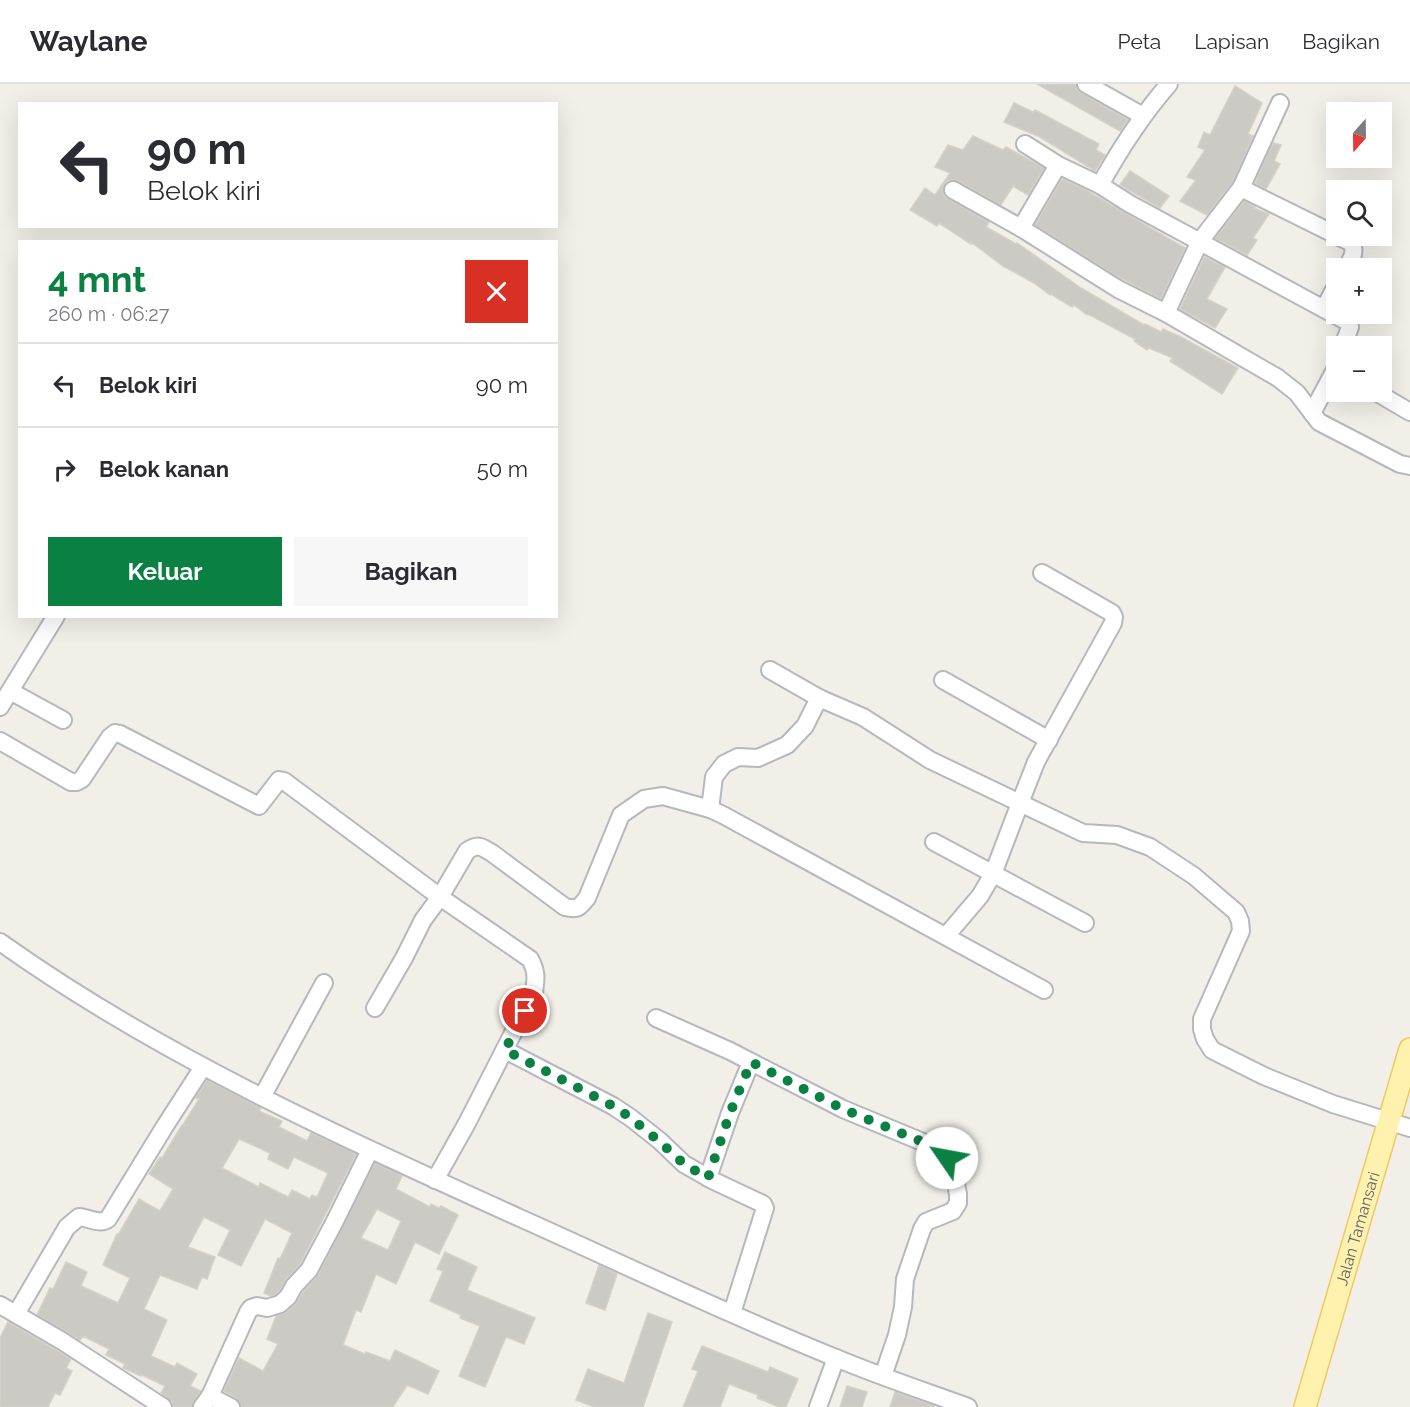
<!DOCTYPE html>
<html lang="id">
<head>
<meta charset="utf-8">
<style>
	body { margin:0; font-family:Raleway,sans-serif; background:#f7f7f7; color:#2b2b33; height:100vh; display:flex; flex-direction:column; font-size:22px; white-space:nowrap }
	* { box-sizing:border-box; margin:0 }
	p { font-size:20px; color:#7c7c81 }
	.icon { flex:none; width:33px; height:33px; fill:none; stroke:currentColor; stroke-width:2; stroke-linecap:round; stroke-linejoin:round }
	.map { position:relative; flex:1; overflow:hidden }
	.sheet { position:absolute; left:18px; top:156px; width:540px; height:378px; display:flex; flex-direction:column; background:#fff; border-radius:0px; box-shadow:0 6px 24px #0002 }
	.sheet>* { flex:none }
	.guide { position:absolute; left:18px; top:18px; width:540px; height:126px; border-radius:0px; box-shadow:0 6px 24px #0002; background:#fff; color:#2b2b33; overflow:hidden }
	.needle { width:39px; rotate:200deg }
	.tools { position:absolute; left:1326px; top:18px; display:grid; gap:12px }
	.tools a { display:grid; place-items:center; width:66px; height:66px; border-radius:0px; background:#fff; box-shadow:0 6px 24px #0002; font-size:30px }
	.pin { position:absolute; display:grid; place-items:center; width:51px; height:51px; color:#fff; margin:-26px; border:3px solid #fff; border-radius:50%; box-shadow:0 2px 6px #0007 }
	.me { position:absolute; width:66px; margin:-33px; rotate:303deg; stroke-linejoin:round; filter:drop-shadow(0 0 4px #0008) }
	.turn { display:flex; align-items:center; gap:21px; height:126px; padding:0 30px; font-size:27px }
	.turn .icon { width:78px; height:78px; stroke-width:2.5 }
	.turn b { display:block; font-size:42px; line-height:51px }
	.round { display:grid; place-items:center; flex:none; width:63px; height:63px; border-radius:0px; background:#f7f7f7 }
	.head { display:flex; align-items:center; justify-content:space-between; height:102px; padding:0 30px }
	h1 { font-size:36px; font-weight:700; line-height:45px; color:#0b8043 }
	.primary-button { display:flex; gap:12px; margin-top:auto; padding:12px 30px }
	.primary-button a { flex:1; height:69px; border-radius:0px; background:#0b8043; color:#fff; font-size:24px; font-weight:700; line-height:69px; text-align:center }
	.primary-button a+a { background:#f7f7f7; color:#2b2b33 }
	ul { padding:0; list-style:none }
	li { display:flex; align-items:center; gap:18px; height:84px; padding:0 30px; border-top:2px solid #e1e1e2 }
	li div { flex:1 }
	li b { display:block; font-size:22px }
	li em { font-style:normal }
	header { display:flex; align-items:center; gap:36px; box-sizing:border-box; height:84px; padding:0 30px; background:#fff; border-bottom:2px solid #e1e1e2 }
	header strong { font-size:28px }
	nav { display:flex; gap:33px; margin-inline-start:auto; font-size:21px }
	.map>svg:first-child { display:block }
</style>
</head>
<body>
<header>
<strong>Waylane</strong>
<nav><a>Peta</a><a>Lapisan</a><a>Bagikan</a></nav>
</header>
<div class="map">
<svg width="1410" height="1323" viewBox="0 0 1410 1323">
	<rect width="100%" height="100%" fill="#f1efe8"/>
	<g fill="#cccac5" stroke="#d6d1c6" stroke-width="1.5" fill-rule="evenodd">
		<path d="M 1037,0 L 1076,0 L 1077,5 L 1081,9 L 1128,36 L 1120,47 Z"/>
		<path d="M 1235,2 L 1262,19 L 1248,50 L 1253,52 L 1232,99 L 1207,131 L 1180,117 L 1196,96 L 1187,93 L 1205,66 L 1198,63 L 1204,48 L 1210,51 Z"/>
		<path d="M 1014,19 L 1033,28 L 1035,26 L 1099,60 L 1096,66 L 1105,71 L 1095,87 L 1040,53 L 1004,38 Z"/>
		<path d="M 973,52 L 1003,66 L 1006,63 L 1044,84 L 1028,111 L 1013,102 L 1001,121 L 958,97 L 953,96 L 947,97 L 944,101 L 943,107 L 944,112 L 948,115 L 989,138 L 986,143 L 1016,160 L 1017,159 L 1081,204 L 1144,241 L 1145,240 L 1161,248 L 1163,245 L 1179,252 L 1238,284 L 1222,310 L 1170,277 L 1173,274 L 1149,264 L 1147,266 L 1134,257 L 1135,255 L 1116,245 L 1088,230 L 1087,231 L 1074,221 L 1072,223 L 1051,210 L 1050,211 L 1034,199 L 1003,182 L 971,158 L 971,160 L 939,139 L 937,142 L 910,126 L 925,104 L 935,111 L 950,89 L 935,83 L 948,61 L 963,66 Z"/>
		<path d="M 1273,59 L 1281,61 L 1274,77 L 1280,80 L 1266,105 L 1255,99 Z"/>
		<path d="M 1130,87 L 1169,112 L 1160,124 L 1120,101 Z"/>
		<path d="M 1062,95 L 1084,105 L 1185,164 L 1161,215 L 1113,190 L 1035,141 Z"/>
		<path d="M 1244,117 L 1255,123 L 1254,124 L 1269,130 L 1253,154 L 1257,156 L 1247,171 L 1215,154 Z"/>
		<path d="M 1205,173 L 1225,183 L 1207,215 L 1227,225 L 1215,244 L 1180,225 L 1204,174 Z"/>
		<path d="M 207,996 L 261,1024 L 259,1027 L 282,1037 L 279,1043 L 307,1057 L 311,1049 L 356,1070 L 300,1180 L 286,1195 L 280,1206 L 275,1211 L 270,1212 L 264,1209 L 278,1174 L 280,1175 L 292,1149 L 265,1135 L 241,1182 L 218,1171 L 230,1146 L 204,1133 L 188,1163 L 215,1173 L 207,1195 L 202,1193 L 197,1205 L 160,1191 L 144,1225 L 167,1236 L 151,1272 L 175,1283 L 177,1279 L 197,1290 L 190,1302 L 201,1307 L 194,1317 L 192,1323 L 173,1323 L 172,1318 L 161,1309 L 165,1302 L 142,1291 L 141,1292 L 123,1284 L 125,1280 L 106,1271 L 109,1265 L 83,1252 L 80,1256 L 37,1231 L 50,1204 L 53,1205 L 66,1178 L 87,1188 L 81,1202 L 118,1219 L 130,1194 L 103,1181 L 117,1150 L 118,1151 L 139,1115 L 160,1127 L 173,1105 L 149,1090 L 160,1073 L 162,1074 L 182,1041 L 183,1041 L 199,1015 L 196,1014 ZM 239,1055 L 270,1069 L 268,1075 L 288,1085 L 294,1073 L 328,1089 L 317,1113 L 312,1111 L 310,1115 L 292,1106 L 288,1113 L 260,1099 L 259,1103 L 222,1084 Z"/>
		<path d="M 375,1079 L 402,1092 L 396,1105 L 430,1123 L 431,1120 L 439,1124 L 441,1122 L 458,1131 L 439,1170 L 415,1158 L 396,1200 L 376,1190 L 361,1228 L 356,1226 L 343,1261 L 365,1270 L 366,1268 L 390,1277 L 395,1266 L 439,1287 L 428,1310 L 407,1301 L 393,1323 L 241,1323 L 240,1318 L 236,1314 L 224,1307 L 239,1274 L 263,1287 L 278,1260 L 267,1255 L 276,1232 L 287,1228 L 295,1221 L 303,1208 L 318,1191 ZM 377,1125 L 401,1137 L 388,1166 L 361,1154 Z"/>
		<path d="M 445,1168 L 477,1183 L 467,1206 L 535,1234 L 524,1260 L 506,1253 L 485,1303 L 459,1292 L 480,1242 L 460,1234 L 461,1231 L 430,1217 L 443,1187 L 437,1185 Z"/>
		<path d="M 599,1181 L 617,1190 L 605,1226 L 586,1219 Z"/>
		<path d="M 648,1229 L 672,1238 L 643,1323 L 594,1323 L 576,1316 L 588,1285 L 624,1299 Z"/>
		<path d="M 8,1238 L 71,1275 L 66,1284 L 72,1287 L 60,1311 L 55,1309 L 48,1323 L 0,1323 L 0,1254 Z"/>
		<path d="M 702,1262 L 768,1288 L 770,1283 L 798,1295 L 786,1323 L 779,1323 L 757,1314 L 758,1311 L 729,1300 L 720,1323 L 683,1323 L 698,1287 L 692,1285 Z"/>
		<path d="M 847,1302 L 867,1308 L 862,1323 L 840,1323 Z"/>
		<path d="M 895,1308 L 934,1322 L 933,1323 L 890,1323 Z"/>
	</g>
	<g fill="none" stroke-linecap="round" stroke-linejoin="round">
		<g stroke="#b5b8bc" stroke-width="20">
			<g id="minor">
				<path d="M 1086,0 L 1143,32"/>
				<path d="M 1169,0 C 1142,31 1120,65 1100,101 L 1130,120 L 1348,238 L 1350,243 L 1343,262"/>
				<path d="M 1025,60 L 1058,81 L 1100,101"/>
				<path d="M 1241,104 L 1336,151"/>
				<path d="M 953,106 L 1021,144 L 1118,205 L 1166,229 L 1278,294 L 1297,309 L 1319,338 L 1400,380 L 1410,382"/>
				<path d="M 1021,144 L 1058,81"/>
				<path d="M 1337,152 L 1352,159 C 1356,169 1351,176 1346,184"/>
				<path d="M 1324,225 L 1336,202"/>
				<path d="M 1166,229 L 1200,157 L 1241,104 L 1280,19"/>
				<path d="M 1376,308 L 1410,328"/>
				<path d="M 1312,329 L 1336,284"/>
				<path d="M 770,586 L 819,614"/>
				<path d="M 943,596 L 1049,656"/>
				<path d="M 10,607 L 63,636"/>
				<path d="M 0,623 L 56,532"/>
				<path d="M 0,657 L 71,698 L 77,698 L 82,695 L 110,653 L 115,649 L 120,650 L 259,722 L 279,696 L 284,697 L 440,813 L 467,767 C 479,759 481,763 492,769 L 565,823 C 578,826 579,824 587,814 L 621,731 L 644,715 L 663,712 L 710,725 L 723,731 L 1044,906"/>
				<path d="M 710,725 L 714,693 L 724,680 L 738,673 L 758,674 L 787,661 L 805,642 L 819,614 L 863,633 L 930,676 L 1020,719 L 1036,678 L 1113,539 L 1114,533 L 1112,529 L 1042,489"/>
				<path d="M 934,758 L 1085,839"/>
				<path d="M 946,852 L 980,812 L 993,790 L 1020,719 L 1083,749 L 1117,751 L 1150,763 L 1194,792 L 1236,828 L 1240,837 L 1241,847 L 1202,935 L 1202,945 L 1205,955 L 1212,966 L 1264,992 L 1333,1020 L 1410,1044"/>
				<path d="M 0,858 C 160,972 341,1053 520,1134 C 625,1181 729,1231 836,1274 C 879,1292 924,1307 968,1323"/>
				<path d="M 375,924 L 404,874 L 423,836 L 440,813 L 530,875 C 537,888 536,894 534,908 L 467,1039 L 435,1096"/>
				<path d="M 656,934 L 730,967 L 843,1025 L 925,1059 L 942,1068 L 953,1086 L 958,1110 L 958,1119 L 953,1127 L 926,1138 L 922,1145 L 905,1195 L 903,1223 L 897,1251 L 883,1292"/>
				<path d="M 505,966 L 613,1022 L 631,1034 L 660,1057 L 684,1080 L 714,1097 L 763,1120 L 765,1124 L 732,1229"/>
				<path d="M 262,1013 L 324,899"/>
				<path d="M 708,1094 L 730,1029 L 751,978"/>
				<path d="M 0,1221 L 62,1257 L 163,1323"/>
				<path d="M 16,1230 L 67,1143 L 79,1133 C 89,1134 100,1141 108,1135 L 165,1042 L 203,983"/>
				<path d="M 210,1312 L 248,1228 L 251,1224 L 257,1222 L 267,1224 L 280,1220 L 288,1213 L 294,1202 L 309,1186 L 335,1137 L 370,1066"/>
				<path d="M 202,1323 L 210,1312 L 231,1323"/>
				<path d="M 818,1323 L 836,1274"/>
			</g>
		</g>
		<g stroke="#f2c960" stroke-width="24">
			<g id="major">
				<path id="s1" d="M 1305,1323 L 1410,965"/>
			</g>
		</g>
		<use href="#minor" stroke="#fff" stroke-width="16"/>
		<use href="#major" stroke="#fff2af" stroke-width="21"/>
	</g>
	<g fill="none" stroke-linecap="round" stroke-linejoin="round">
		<path stroke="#0b8043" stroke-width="10" stroke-dasharray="0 18" d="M 525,927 L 505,966 L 613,1022 L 631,1034 L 660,1058 L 684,1080 L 708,1094 L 730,1029 L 751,978 L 843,1025 L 925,1059 L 942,1068 L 947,1074"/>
	</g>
	<g text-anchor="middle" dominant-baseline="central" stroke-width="4.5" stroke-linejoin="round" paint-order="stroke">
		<g font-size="16" fill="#5f6368" stroke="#fff">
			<text stroke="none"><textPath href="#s1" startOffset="186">Jalan Tamansari</textPath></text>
		</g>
	</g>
</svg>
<div class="tools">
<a><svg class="needle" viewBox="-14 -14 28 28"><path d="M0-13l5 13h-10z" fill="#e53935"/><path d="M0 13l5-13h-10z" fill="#7c7c81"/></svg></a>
<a><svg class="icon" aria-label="search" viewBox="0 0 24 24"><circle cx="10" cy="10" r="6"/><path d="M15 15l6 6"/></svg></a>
<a>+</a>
<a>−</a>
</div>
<div class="pin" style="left:525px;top:927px;background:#d93025"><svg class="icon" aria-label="arrive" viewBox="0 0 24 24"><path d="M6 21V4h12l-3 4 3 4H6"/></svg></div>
<svg class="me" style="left:947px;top:1074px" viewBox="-20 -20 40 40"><circle r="19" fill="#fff"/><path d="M0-13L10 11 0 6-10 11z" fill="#0b8043"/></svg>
<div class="guide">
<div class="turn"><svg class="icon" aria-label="left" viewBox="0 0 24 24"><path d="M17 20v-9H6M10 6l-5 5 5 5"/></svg><div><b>90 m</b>Belok kiri</div></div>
</div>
<section class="sheet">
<div class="head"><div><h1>4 mnt</h1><p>260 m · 06:27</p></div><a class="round" style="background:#d93025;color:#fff"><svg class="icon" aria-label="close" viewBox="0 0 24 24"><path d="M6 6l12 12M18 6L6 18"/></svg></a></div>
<ul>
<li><svg class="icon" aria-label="left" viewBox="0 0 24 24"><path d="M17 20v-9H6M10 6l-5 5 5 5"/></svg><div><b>Belok kiri</b></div><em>90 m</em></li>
<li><svg class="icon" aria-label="right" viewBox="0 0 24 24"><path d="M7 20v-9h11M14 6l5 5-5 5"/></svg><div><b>Belok kanan</b></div><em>50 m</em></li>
</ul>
<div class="primary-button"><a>Keluar</a><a>Bagikan</a></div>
</section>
</div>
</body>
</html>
